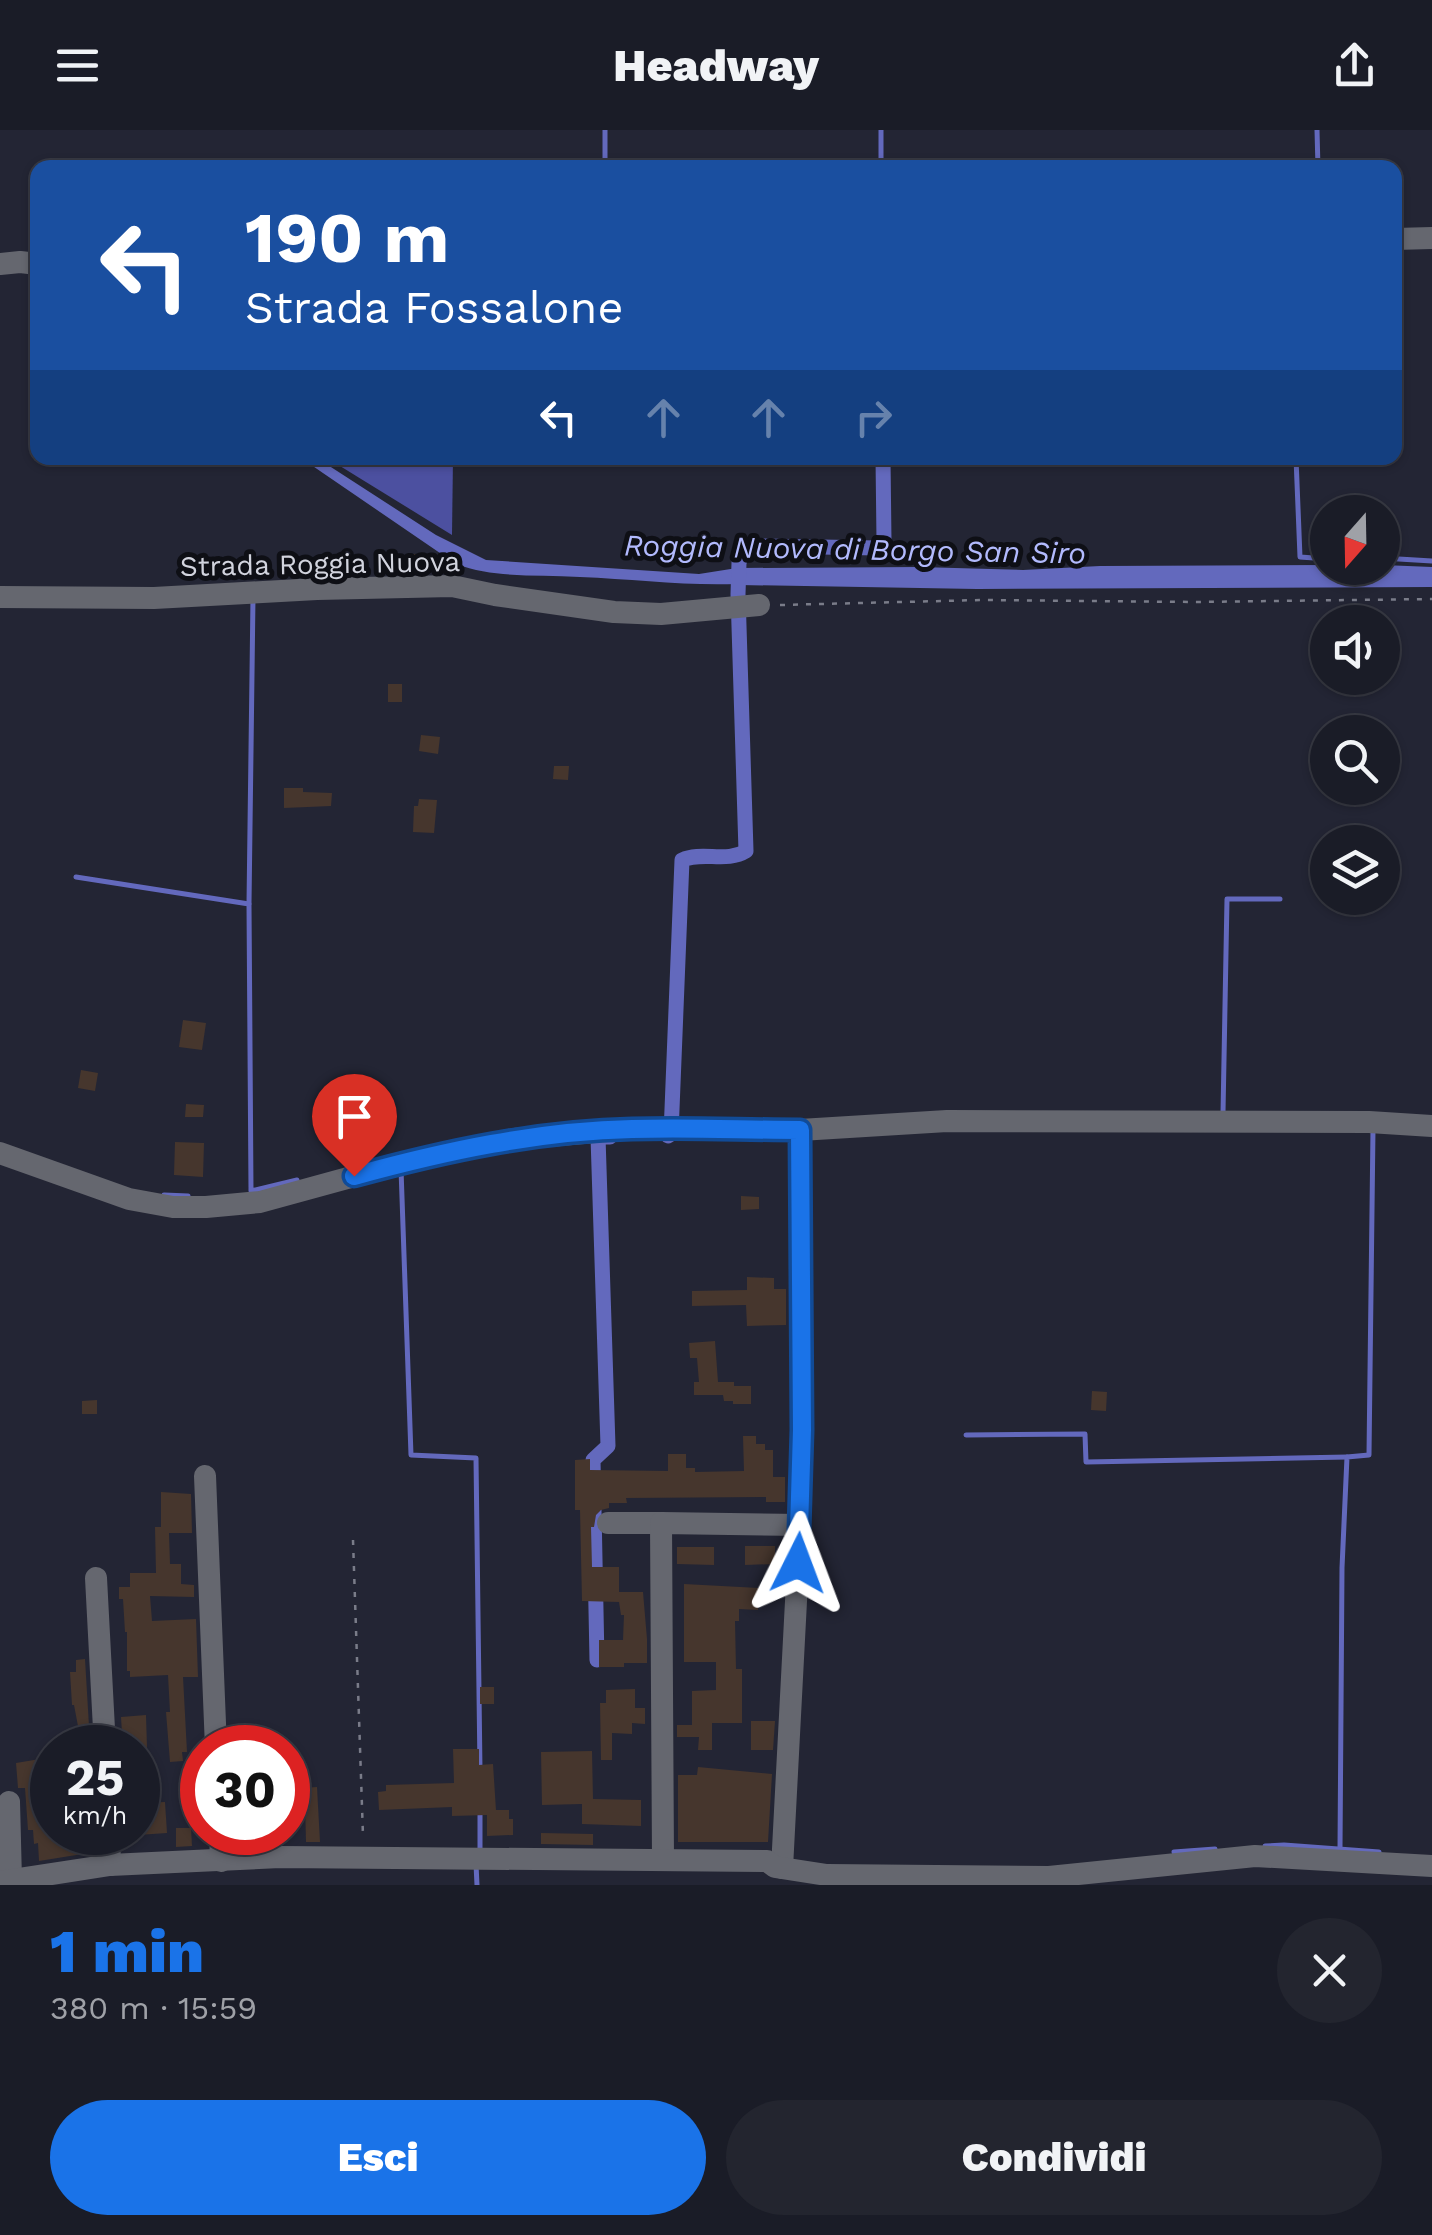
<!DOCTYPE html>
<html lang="it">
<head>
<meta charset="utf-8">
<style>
	body { margin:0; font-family:"Work Sans",sans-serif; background:#23252f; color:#f1f3f6; height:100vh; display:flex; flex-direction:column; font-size:38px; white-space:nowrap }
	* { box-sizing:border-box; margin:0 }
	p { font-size:32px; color:#9fa1a7 }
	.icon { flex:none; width:55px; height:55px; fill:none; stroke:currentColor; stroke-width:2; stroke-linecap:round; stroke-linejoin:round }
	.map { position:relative; height:1755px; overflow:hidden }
	.drawer { display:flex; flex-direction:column; background:#1a1c27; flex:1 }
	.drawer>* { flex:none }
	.hud { position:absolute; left:30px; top:30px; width:1372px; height:305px; border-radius:20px; box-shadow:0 2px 8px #0004,0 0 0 2px #383a44; background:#1a4fa0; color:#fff; overflow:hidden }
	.needle { width:65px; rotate:200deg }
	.tools { position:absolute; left:1310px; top:365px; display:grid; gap:20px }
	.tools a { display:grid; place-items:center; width:90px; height:90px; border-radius:50%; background:#1a1c27; box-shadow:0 2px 8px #0004,0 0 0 2px #383a44; font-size:50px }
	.speed { position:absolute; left:30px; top:1595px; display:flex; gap:20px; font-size:50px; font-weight:700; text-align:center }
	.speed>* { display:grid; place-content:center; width:130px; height:130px; border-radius:50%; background:#1a1c27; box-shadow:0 2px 8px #0004,0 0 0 2px #383a44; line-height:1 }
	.speed small { font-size:25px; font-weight:400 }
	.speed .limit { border:15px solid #d22; background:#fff; color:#111 }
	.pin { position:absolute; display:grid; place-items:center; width:85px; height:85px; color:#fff; margin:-102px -42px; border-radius:50% 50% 50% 0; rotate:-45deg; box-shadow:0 0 10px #0007 }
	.pin .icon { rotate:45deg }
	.me { position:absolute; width:110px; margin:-55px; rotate:3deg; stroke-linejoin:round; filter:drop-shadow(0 0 8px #0008) }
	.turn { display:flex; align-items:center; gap:35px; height:210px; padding:0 50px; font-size:45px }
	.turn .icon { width:130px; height:130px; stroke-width:2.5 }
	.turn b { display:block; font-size:70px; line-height:85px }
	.lanes { display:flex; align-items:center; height:95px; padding:0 50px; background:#0003; justify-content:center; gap:50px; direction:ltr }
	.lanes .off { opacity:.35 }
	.round { display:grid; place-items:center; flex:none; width:105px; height:105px; border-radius:52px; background:#23252f }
	.overview { display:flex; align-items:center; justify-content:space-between; height:170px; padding:0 50px }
	h1 { font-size:60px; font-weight:800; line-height:75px; color:#1a73e8 }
	.primary-button { display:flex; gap:20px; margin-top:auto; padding:20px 50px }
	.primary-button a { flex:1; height:115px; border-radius:60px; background:#1a73e8; color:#fff; font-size:40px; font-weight:800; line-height:115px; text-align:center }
	.primary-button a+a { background:#23252f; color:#f1f3f6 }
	header { display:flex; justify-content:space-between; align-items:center; height:130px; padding:0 50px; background:#1a1c27; font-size:45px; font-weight:800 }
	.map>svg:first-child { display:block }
</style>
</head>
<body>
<header><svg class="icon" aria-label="menu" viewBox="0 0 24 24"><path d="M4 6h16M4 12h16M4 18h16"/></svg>Headway<svg class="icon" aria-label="share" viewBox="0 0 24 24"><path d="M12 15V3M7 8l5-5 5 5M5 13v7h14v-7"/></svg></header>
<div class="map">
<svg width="1432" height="1755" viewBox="0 0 1432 1755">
	<rect width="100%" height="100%" fill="#232534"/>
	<path fill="#4c50a0" d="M 327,328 L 453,328 L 452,405 Z"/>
	<g fill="#6369bd">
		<path d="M 301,328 L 317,328 L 436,405 L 486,430 L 699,444 L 737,438 L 737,454 C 685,456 633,449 580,447 C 538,444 496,449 456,434 Z"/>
		<path d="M 1327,435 L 1328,438 L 1382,438 L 1383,435 L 1432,437 L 1432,457 L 977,459 L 740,455 L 740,438 L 919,437 L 1023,440 L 1100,436 Z"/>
	</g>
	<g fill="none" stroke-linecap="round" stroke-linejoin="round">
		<g stroke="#6369bd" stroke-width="5">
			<path d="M 881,0 L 881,38"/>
			<path d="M 1317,0 L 1318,38"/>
			<path d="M 605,38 L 605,0"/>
			<path d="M 1296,328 L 1300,427 L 1328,429"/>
			<path d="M 1382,428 L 1432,431"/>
			<path d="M 76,747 L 249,774 L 251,1061 L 297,1050"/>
			<path d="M 249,774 L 253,467"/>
			<path d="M 1223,983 L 1227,769 L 1280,769"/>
			<path d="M 401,1039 L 411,1325 L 476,1328 L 480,1640"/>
			<path d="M 164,1065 L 188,1066"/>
			<path d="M 966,1305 L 1085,1304 L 1086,1332 L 1347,1327"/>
			<path d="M 480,1681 L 480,1718"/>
			<path d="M 1265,1716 L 1284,1715 L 1379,1722"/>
			<path d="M 1340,1719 L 1342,1438 L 1347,1327 L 1369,1325 L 1373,999"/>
			<path d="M 1174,1722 L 1215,1719"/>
			<path d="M 476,1734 L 477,1755"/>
		</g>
		<g stroke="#6369bd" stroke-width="15">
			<path d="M 668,1006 L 671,1004 L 682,730 C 702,721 727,733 746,721 L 738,464 L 739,433 L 742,422 L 746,417 L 761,416 L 878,418 L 884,411 L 883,328"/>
			<path d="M 597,1530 L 593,1330 L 608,1316 L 598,1007 L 610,1007"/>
		</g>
	</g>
	<g fill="#46362d">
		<path d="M 413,424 L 432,424 L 432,441 L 414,442 Z"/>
		<rect x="388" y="554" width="14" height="18"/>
		<path d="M 421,605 L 440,607 L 438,624 L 419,621 Z"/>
		<path d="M 554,636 L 569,636 L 568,650 L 553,649 Z"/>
		<path d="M 284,658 L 303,658 L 303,662 L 332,663 L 331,676 L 284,678 Z"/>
		<path d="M 419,669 L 437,670 L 434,703 L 413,702 L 414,676 L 418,676 Z"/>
		<path d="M 183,890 L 206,893 L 202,920 L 179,917 Z"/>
		<path d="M 81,940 L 98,943 L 95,961 L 78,958 Z"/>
		<path d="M 186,974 L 204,975 L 203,987 L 185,987 Z"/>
		<path d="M 175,1012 L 204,1013 L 203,1047 L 174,1045 Z"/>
		<path d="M 741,1066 L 759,1067 L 759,1079 L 741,1080 Z"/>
		<path d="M 747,1147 L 774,1148 L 774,1159 L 786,1159 L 786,1195 L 747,1196 L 746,1175 L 692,1176 L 692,1161 L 747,1160 Z"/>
		<path d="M 715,1211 L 718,1252 L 734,1252 L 734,1256 L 751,1256 L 751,1274 L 733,1274 L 733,1271 L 724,1271 L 723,1265 L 694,1265 L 694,1252 L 699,1252 L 697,1228 L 690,1228 L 689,1213 Z"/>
		<path d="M 1092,1261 L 1107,1262 L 1106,1281 L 1091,1280 Z"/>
		<path d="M 97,1270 L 97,1284 L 82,1284 L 82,1271 Z"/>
		<path d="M 743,1306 L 756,1306 L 756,1314 L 765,1314 L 765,1320 L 773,1320 L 773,1347 L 785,1347 L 785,1372 L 766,1372 L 766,1367 L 626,1368 L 627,1373 L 609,1373 L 609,1378 L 601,1380 L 596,1385 L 594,1397 L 591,1397 L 592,1437 L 590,1437 L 619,1437 L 619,1462 L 643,1462 L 647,1509 L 647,1533 L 624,1533 L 624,1537 L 599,1537 L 599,1510 L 623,1510 L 624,1485 L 621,1485 L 619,1472 L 582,1471 L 580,1380 L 575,1380 L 575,1330 L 590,1329 L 590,1340 L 668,1341 L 668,1324 L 686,1324 L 686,1338 L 695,1338 L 695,1342 L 744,1341 Z"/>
		<path d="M 161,1362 L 191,1364 L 192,1403 L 169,1403 L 170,1434 L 181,1434 L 181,1454 L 194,1455 L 194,1467 L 150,1466 L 152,1491 L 196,1489 L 198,1547 L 183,1547 L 187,1622 L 182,1622 L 183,1631 L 170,1632 L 166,1582 L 170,1582 L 168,1545 L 130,1547 L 130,1541 L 127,1541 L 127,1502 L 125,1502 L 123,1469 L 119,1469 L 119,1457 L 130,1457 L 130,1443 L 156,1443 L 155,1397 L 161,1397 Z"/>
		<path d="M 745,1416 L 775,1416 L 775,1434 L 745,1435 Z"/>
		<path d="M 677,1417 L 714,1417 L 714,1435 L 677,1434 Z"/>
		<path d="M 684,1454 L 759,1458 L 758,1480 L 739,1479 L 739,1491 L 735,1491 L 736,1539 L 742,1539 L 742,1593 L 712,1593 L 712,1620 L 698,1620 L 699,1607 L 677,1607 L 677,1595 L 692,1595 L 692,1561 L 716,1560 L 716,1532 L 684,1532 Z"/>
		<path d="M 85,1529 L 89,1596 L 78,1596 L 74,1575 L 72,1575 L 70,1542 L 76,1542 L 76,1530 Z"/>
		<rect x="480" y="1557" width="14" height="17"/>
		<path d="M 635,1559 L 635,1578 L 645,1578 L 645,1594 L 632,1593 L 632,1604 L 612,1603 L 612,1630 L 601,1630 L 600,1573 L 606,1573 L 606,1560 Z"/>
		<path d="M 146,1585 L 147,1618 L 123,1618 L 121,1587 Z"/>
		<path d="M 751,1591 L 775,1591 L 773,1620 L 751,1620 Z"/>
		<path d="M 453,1619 L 479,1619 L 479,1635 L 493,1634 L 496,1680 L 509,1680 L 509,1689 L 513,1689 L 513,1705 L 487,1706 L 487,1685 L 452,1686 L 452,1677 L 379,1680 L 378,1662 L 386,1661 L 386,1655 L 454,1653 Z"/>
		<path d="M 592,1621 L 593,1669 L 641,1670 L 641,1696 L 582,1694 L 582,1674 L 542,1675 L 541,1622 Z"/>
		<path d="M 52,1627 L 52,1655 L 48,1656 L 52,1702 L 55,1702 L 56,1708 L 94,1705 L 95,1722 L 39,1731 L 38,1713 L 34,1714 L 33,1700 L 28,1700 L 25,1658 L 18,1658 L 16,1633 Z"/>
		<path d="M 698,1637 L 772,1644 L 768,1712 L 678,1712 L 678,1645 L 697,1645 Z"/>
		<path d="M 317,1657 L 320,1712 L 306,1712 L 305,1674 L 302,1675 L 301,1658 Z"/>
		<path d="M 165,1672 L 167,1703 L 138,1705 L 138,1673 Z"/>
		<path d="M 176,1698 L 191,1698 L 192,1716 L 176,1717 Z"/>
		<path d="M 541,1703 L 593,1704 L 593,1715 L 541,1714 Z"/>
	</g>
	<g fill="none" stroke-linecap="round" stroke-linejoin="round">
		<g stroke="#7a7c89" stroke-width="2.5" stroke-dasharray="5 8" stroke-linecap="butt">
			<path d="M 780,475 L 982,470 L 1197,472 L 1432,469"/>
			<path d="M 353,1410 L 363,1706"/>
		</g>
		<g stroke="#65676f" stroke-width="22">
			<path d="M 1395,109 L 1432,108"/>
			<path d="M 0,134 L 20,132 L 38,134"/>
			<path d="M 0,467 L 154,468 L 317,459 L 452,456 L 495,465 L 614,482 L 661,484 L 759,475"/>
			<path d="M 0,1023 L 129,1069 L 173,1077 L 206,1077 L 260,1072 L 417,1029 L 514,1009 L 630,999 L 800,1000 L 947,991 L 1369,992 L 1432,996"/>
			<path d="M 205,1346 L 216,1618"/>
			<path d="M 608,1393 L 661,1393"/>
			<path d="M 96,1448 L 105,1618"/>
			<path d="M 9,1672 L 11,1750"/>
			<path d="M 109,1702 L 110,1735"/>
			<path d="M 220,1702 L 221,1731"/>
			<path d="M 663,1730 L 661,1393 L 800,1395"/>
			<path d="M 782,1738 L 800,1395 L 802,1300 L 800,1000"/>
			<path d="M 0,1752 L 110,1735 L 280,1727 L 767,1731 L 775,1737 L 827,1745 L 1049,1747 L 1255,1726 L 1432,1736"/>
		</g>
	</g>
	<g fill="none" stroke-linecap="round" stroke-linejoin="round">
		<g stroke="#114b97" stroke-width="25">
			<path id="route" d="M 354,1046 C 445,1021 538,1001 632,999 C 688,997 744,1000 800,1000 L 802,1300 L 798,1433"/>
		</g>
		<use href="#route" stroke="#1a73e8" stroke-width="18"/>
	</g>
	<g text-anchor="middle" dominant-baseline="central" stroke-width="10" stroke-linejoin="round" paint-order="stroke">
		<g font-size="28" fill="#d2d4de" stroke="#0e0f15">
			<text transform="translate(320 434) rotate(-1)">Strada Roggia Nuova</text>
		</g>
		<g font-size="30" font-style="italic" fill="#b2bafd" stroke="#0e0f15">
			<text transform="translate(855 419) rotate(1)">Roggia Nuova di Borgo San Siro</text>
		</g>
	</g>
</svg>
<div class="tools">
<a><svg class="needle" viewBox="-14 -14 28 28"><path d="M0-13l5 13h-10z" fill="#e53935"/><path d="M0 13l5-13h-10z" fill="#9fa1a7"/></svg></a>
<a><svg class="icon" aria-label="sound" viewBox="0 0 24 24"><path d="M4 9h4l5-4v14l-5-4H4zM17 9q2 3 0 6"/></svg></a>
<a><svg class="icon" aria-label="search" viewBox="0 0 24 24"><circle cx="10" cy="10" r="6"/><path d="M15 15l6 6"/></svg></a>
<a><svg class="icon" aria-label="layers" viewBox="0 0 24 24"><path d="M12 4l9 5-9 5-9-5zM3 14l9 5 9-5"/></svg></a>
</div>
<div class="speed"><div>25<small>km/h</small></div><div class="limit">30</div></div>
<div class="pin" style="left:354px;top:1046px;background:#d93025"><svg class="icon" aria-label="arrive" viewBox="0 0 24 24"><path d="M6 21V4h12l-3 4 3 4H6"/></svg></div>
<svg class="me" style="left:798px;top:1433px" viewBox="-20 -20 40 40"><path d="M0-17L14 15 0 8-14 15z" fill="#1a73e8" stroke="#fff" stroke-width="4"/></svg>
<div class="hud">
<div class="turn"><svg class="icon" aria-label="left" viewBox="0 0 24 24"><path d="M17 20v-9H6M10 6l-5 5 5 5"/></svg><div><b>190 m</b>Strada Fossalone</div></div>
<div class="lanes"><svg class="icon" aria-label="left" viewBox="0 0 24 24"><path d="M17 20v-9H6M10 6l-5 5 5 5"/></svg><svg class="icon off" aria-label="ahead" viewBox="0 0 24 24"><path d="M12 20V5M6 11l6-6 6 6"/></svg><svg class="icon off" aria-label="ahead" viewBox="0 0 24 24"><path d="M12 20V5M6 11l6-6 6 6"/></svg><svg class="icon off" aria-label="right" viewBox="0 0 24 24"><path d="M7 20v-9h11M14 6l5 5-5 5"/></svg></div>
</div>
</div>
<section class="drawer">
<div class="overview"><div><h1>1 min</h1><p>380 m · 15:59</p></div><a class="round"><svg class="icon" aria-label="close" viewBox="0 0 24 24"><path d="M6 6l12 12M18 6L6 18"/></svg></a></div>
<div class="primary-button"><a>Esci</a><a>Condividi</a></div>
</section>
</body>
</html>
